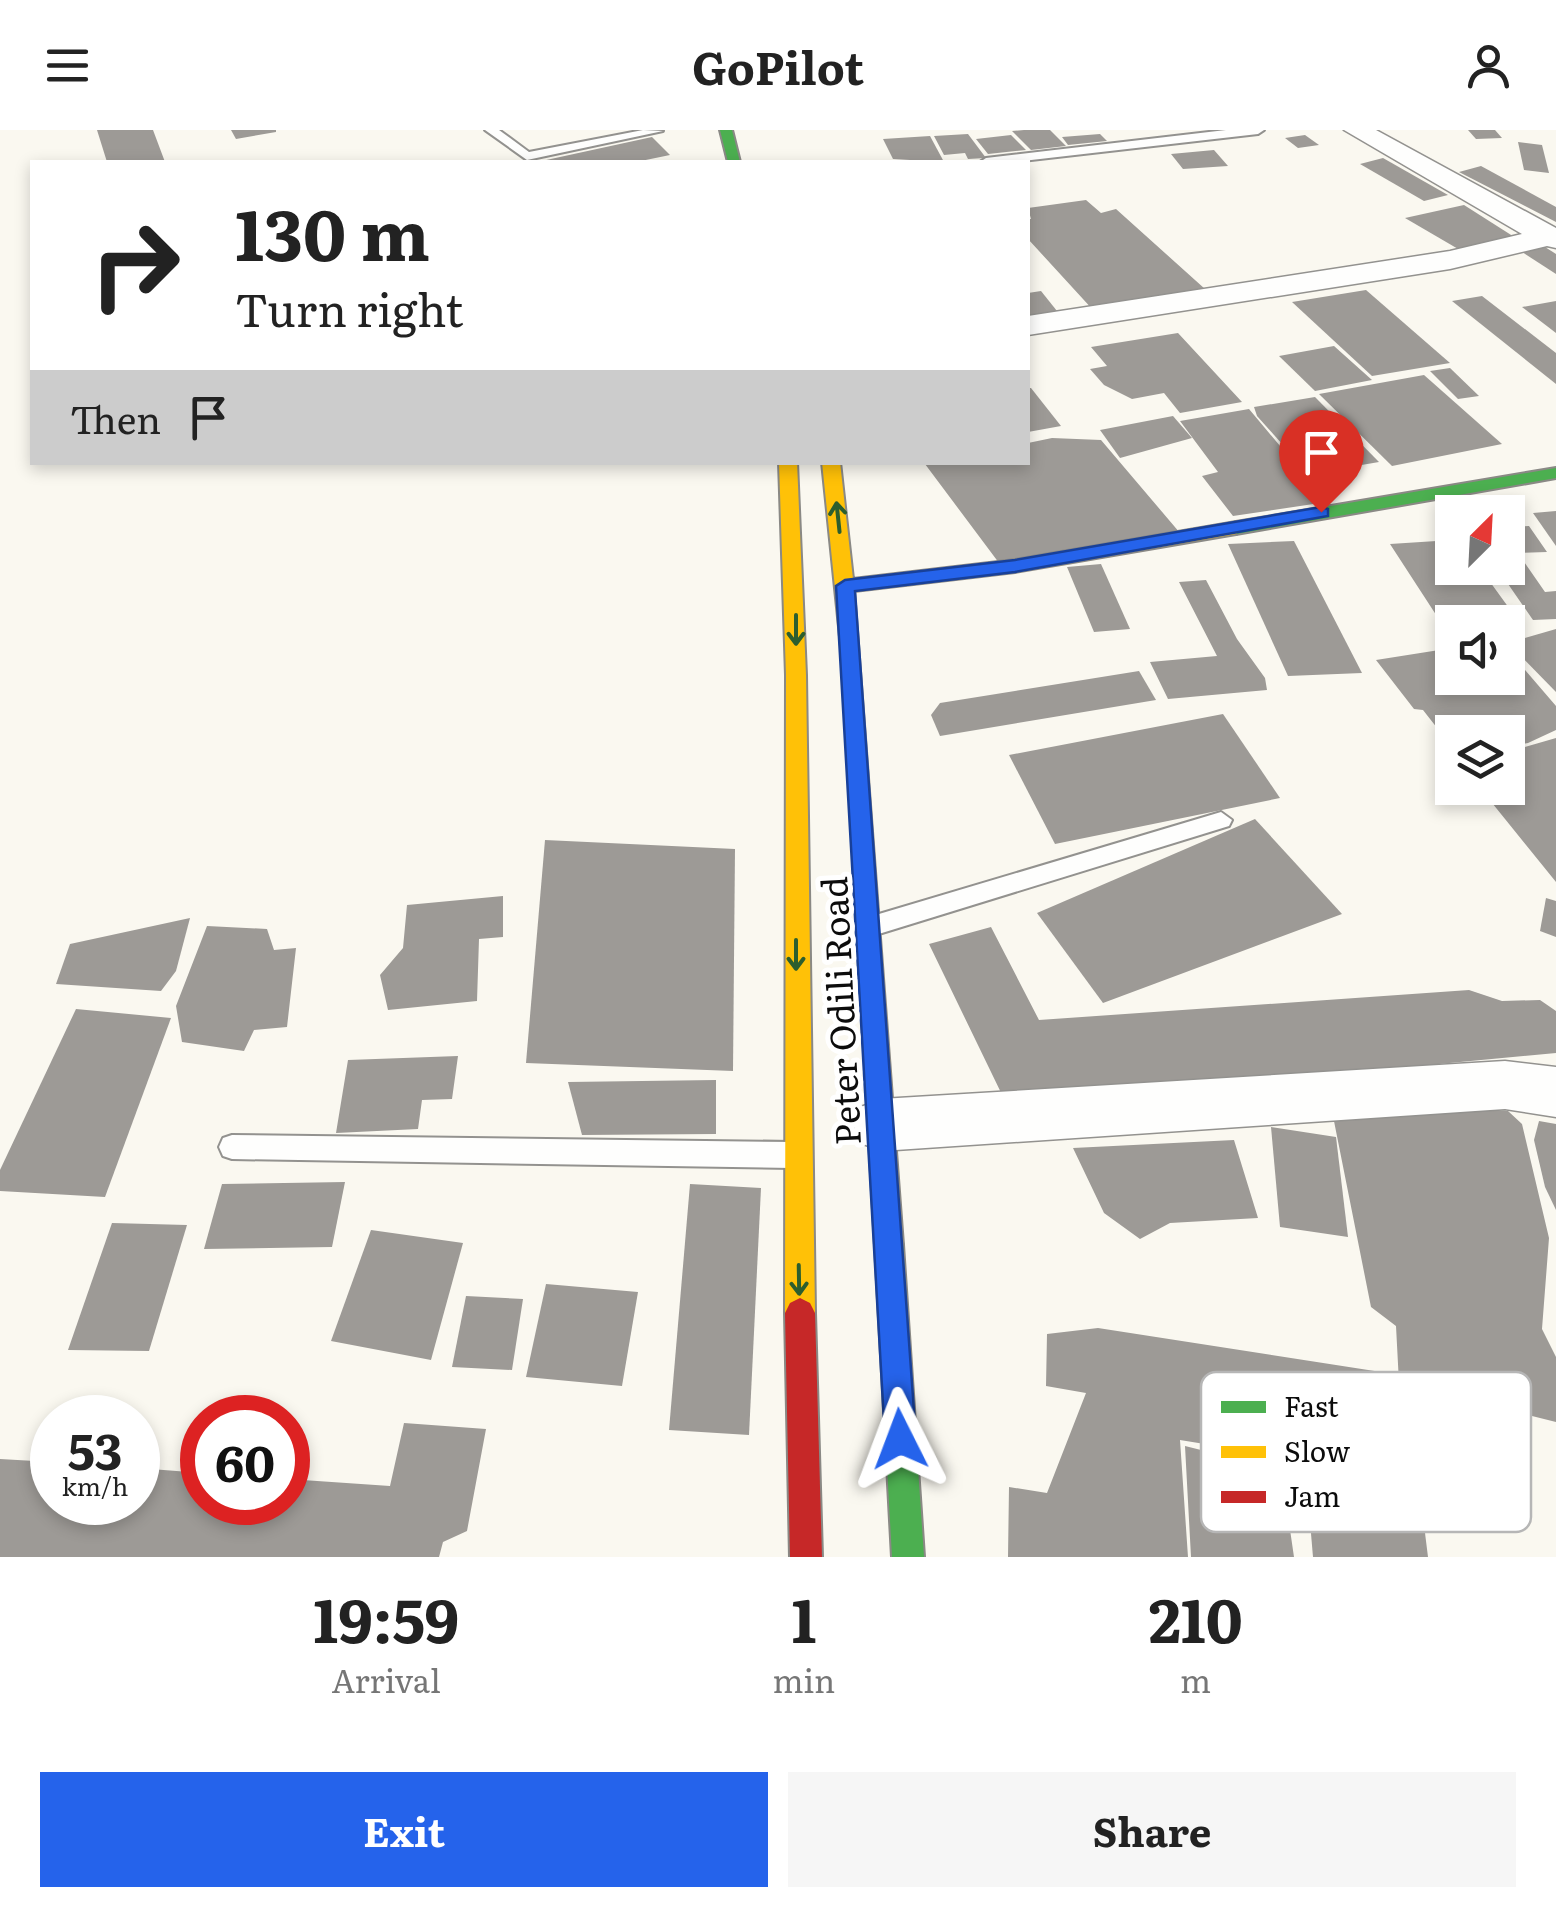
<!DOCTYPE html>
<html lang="en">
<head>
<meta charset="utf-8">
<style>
	body { margin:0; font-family:Literata,serif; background:#f6f6f6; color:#222; height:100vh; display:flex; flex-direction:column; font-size:38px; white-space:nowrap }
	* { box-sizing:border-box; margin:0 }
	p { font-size:32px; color:#767676 }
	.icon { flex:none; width:55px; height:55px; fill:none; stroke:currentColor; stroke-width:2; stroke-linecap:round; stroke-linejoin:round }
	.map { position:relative; height:1427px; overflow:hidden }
	.details { display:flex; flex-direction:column; background:#fff; flex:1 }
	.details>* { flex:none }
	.top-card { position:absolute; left:30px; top:30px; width:1000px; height:305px; border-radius:0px; box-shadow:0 5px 15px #0003; background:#fff; color:#222; overflow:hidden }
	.needle { width:65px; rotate:24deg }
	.tools { position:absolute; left:1435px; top:365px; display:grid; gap:20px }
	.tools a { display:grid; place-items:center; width:90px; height:90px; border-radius:0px; background:#fff; box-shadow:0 5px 15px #0003; font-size:50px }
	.speed { position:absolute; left:30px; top:1265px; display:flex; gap:20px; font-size:50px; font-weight:700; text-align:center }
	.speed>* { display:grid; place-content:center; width:130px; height:130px; border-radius:50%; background:#fff; box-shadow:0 5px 15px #0003; line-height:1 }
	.speed small { font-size:25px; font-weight:400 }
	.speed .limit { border:15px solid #d22; background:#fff; color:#111 }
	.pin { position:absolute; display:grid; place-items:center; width:85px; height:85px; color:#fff; margin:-102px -42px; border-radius:50% 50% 50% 0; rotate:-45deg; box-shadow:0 0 10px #0007 }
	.pin .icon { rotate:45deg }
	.me { position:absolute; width:110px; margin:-55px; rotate:357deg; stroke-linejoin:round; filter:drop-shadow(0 0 8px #0008) }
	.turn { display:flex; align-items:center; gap:35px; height:210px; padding:0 40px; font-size:45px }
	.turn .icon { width:130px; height:130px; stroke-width:2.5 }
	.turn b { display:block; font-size:70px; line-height:85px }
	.then { display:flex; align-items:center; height:95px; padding:0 40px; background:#0003; gap:20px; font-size:38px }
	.eta { display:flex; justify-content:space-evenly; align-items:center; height:170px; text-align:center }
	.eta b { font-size:60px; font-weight:700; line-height:70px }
	.cta { display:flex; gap:20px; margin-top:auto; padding:20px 40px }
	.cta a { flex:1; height:115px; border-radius:0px; background:#2563eb; color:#fff; font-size:40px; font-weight:700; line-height:115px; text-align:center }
	.cta a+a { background:#f6f6f6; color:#222 }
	header { display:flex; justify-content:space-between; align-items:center; height:130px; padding:0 40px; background:#fff; font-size:45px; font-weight:700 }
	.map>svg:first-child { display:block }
</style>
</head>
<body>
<header><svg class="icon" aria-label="menu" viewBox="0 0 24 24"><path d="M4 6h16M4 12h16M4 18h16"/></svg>GoPilot<svg class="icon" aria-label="person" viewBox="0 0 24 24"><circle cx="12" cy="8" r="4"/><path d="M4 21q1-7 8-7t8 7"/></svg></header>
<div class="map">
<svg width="1556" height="1427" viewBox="0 0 1556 1427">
	<rect width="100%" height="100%" fill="#faf8f0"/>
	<g fill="#9d9a96">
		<path d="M 97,0 L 153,0 L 165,32 L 107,32 Z"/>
		<path d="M 231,0 L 276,0 L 276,2 L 236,9 Z"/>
		<path d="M 1024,0 L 1050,0 L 1066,16 L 1031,20 L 1012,1 Z"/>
		<path d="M 1468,0 L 1495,0 L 1502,8 L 1476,9 Z"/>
		<path d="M 968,4 L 986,28 L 968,29 L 965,23 L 944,25 L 934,6 Z"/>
		<path d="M 1100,4 L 1107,11 L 1068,15 L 1062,7 Z"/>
		<path d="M 1011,5 L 1026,20 L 988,24 L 976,9 Z"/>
		<path d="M 1305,5 L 1319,15 L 1298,18 L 1285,8 Z"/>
		<path d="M 930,6 L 944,32 L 893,29 L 883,9 Z"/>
		<path d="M 652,7 L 670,25 L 636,32 L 537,32 Z"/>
		<path d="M 1518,12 L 1542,15 L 1549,43 L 1524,40 Z"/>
		<path d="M 1214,20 L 1228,36 L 1183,39 L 1171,24 Z"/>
		<path d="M 1383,28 L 1448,65 L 1424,71 L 1360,34 Z"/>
		<path d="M 1481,36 L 1556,77 L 1556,92 L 1459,42 Z"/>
		<path d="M 1086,70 L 1101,83 L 1116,79 L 1205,159 L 1094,181 L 1028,109 L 1028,89 L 1031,89 L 1028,78 Z"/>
		<path d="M 1464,75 L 1519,110 L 1465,123 L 1405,88 Z"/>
		<path d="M 1545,117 L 1556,124 L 1556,144 L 1522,122 Z"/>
		<path d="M 1366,160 L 1450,233 L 1372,246 L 1292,172 Z"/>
		<path d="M 1041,161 L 1061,186 L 1028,191 L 1028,163 Z"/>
		<path d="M 1482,166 L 1556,223 L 1556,254 L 1452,171 Z"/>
		<path d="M 1556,171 L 1556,203 L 1522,177 Z"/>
		<path d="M 1178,203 L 1242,272 L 1180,283 L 1164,263 L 1132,269 L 1104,255 L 1090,239 L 1107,236 L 1091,217 Z"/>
		<path d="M 1334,216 L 1372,250 L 1315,261 L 1279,226 Z"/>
		<path d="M 1450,238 L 1479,266 L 1458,269 L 1430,241 Z"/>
		<path d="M 1424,245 L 1502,314 L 1392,336 L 1319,264 Z"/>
		<path d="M 1028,258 L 1031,258 L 1061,296 L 1028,302 Z"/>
		<path d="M 1315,267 L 1379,332 L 1309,344 L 1257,286 L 1254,277 Z"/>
		<path d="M 1249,279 L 1327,372 L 1233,386 L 1202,346 L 1218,342 L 1180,291 Z"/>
		<path d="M 1173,286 L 1192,308 L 1120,328 L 1100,300 Z"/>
		<path d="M 1052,308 L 1101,310 L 1180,403 L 1005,441 L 925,334 L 1028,332 L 1028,313 Z"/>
		<path d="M 1556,381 L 1556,416 L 1533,383 Z"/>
		<path d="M 1529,396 L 1547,422 L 1518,423 L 1545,462 L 1556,461 L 1556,489 L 1533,490 L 1497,438 L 1508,438 L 1508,406 L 1513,406 L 1508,397 Z"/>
		<path d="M 1452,410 L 1452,438 L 1480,438 L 1522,496 L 1508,498 L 1508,492 L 1442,494 L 1390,414 Z"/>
		<path d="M 1294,411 L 1362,543 L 1288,546 L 1228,414 Z"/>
		<path d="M 1101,434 L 1130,499 L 1094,502 L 1067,437 Z"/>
		<path d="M 1206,450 L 1237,509 L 1265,548 L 1267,560 L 1168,569 L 1150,532 L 1217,526 L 1179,452 Z"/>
		<path d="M 1556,499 L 1556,562 L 1508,513 Z"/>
		<path d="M 1452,518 L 1452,548 L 1508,548 L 1508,520 L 1556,576 L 1556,600 L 1528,613 L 1508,617 L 1508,602 L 1452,602 L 1452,617 L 1423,580 L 1414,579 L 1376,530 Z"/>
		<path d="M 1139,541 L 1156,570 L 940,606 L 931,585 L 940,573 Z"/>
		<path d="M 1223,584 L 1280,668 L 1055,714 L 1009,625 Z"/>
		<path d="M 1556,608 L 1556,752 L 1480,658 L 1508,658 L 1508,622 Z"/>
		<path d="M 1255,689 L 1342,784 L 1103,873 L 1037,783 Z"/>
		<path d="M 545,710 L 735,719 L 733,941 L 526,933 Z"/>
		<path d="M 503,766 L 503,807 L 479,809 L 477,871 L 388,880 L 380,845 L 403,818 L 407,775 Z"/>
		<path d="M 1546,768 L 1556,771 L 1556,807 L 1540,801 Z"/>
		<path d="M 190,788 L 176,841 L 161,861 L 56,854 L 70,814 Z"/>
		<path d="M 207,796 L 267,799 L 274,820 L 296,818 L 287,897 L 254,900 L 244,921 L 182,912 L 176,876 Z"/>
		<path d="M 991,797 L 1039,890 L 1469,860 L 1502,871 L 1540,870 L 1556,881 L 1556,923 L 1007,975 L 929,814 Z"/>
		<path d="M 76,879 L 171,888 L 105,1067 L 0,1061 L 0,1040 Z"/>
		<path d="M 458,926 L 452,969 L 422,970 L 418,999 L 336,1003 L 348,930 Z"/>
		<path d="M 716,950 L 716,1004 L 582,1005 L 568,952 Z"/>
		<path d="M 1329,966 L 1508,981 L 1522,994 L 1549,1108 L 1542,1199 L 1556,1227 L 1556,1292 L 1399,1253 L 1396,1196 L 1371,1177 Z"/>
		<path d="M 1539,991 L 1556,994 L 1556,1080 L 1545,1057 L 1534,1010 Z"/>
		<path d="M 1271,997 L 1336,1007 L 1348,1107 L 1280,1097 Z"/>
		<path d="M 1234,1010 L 1258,1088 L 1170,1093 L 1140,1109 L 1104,1083 L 1073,1018 Z"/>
		<path d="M 345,1052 L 332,1117 L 204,1119 L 222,1054 Z"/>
		<path d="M 690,1054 L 761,1058 L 749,1305 L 669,1300 Z"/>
		<path d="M 112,1093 L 187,1095 L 149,1221 L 68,1220 Z"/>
		<path d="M 371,1100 L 463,1113 L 431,1230 L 331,1211 Z"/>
		<path d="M 546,1154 L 638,1162 L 622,1256 L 526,1247 Z"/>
		<path d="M 466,1166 L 523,1169 L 512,1240 L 452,1237 Z"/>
		<path d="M 1098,1198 L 1381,1242 L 1390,1312 L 1382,1318 L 1222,1297 L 1223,1317 L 1180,1310 L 1188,1427 L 1008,1427 L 1009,1357 L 1047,1363 L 1086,1263 L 1046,1256 L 1047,1204 Z"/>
		<path d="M 404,1293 L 486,1299 L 467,1401 L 443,1412 L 439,1427 L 0,1427 L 0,1329 L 52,1332 L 52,1372 L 138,1372 L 138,1338 L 202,1343 L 202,1372 L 288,1372 L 288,1349 L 390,1356 Z"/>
		<path d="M 1185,1316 L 1209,1322 L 1232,1319 L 1279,1324 L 1294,1427 L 1191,1427 Z"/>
		<path d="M 1304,1321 L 1405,1337 L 1418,1346 L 1428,1427 L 1313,1427 Z"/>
	</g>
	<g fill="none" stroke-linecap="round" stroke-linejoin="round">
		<g stroke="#93928f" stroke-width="4">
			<g id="lane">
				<path d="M 485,0 L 499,0 L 529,22 L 643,0 L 663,1 L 527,30 Z"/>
				<path d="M 1226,0 L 1264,0 L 1258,4 L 1014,32 L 980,32 L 986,28 Z"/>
				<path d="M 1221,682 L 1232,690 L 1229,696 L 869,807 L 861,804 L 857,797 L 861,790 L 869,787 Z"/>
				<path d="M 232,1005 L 792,1012 L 802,1016 L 805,1025 L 802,1034 L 792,1038 L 232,1029 L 223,1026 L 219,1017 L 223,1008 Z"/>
			</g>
		</g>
		<g stroke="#93928f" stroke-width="3">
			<g id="street">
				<path d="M 1344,0 L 1376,0 L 1556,98 L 1556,118 L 1547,116 L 1450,139 L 1028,205 L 1028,186 L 1450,121 L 1522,104 Z"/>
				<path d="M 1505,931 L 1556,937 L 1556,987 L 1505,979 L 881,1021 L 861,1013 L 853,995 L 861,977 L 881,969 Z"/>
			</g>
		</g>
		<g stroke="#8a8985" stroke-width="4">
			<g id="fast">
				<path d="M 720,0 L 732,0 L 740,32 L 728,32 Z"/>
				<path d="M 1556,338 L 1556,348 L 1236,404 L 1227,398 L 1236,392 Z"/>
				<path d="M 889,1101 L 899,1105 L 903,1115 L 924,1427 L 892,1427 L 875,1115 L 879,1105 Z"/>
			</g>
		</g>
		<g stroke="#8a8985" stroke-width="4">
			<g id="slow">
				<path d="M 779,332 L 797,332 L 806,545 L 815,1183 L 810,1193 L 800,1198 L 790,1193 L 785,1183 L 786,545 Z"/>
				<path d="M 822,332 L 840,332 L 853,449 L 1015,430 L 1236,392 L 1245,398 L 1236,404 L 1015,442 L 854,461 L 903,1115 L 899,1125 L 889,1129 L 879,1125 L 875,1115 L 842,526 Z"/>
			</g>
		</g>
		<g stroke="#8a8985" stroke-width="4">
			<path id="jam" d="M 800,1168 L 810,1173 L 815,1183 L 822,1427 L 790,1427 L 785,1183 L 790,1173 Z"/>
		</g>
		<use href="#lane" fill="#fefefd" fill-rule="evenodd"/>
		<use href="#street" fill="#fefefd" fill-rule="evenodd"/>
		<use href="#fast" fill="#4caf50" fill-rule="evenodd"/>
		<use href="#slow" fill="#ffc107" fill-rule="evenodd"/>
		<use href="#jam" fill="#c62828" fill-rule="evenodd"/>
	</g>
	<defs><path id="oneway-shaft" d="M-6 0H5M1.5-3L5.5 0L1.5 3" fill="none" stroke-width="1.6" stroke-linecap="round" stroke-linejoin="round" transform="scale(2.5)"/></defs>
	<g stroke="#2c5e2e">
		<use href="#oneway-shaft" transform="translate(838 387) rotate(-96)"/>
		<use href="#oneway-shaft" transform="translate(796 500) rotate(90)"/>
		<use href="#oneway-shaft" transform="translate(796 825) rotate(90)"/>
		<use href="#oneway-shaft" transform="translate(799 1150) rotate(89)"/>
	</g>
	<path fill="#2563eb" stroke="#184099" stroke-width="2.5" d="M 1321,377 L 1328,379 L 1328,386 L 1015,442 L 855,461 L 916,1309 L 911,1320 L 900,1325 L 889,1320 L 885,1309 L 836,456 L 845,450 L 1015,430 Z"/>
	<g text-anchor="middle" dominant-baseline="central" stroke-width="10" stroke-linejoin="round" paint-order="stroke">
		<g font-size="35" fill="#0c0c0c" stroke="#fff">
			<text transform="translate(839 881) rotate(-93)">Peter Odili Road</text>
		</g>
	</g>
	<rect x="1201" y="1242" width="330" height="160" rx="15" fill="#fff" stroke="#b6b6b6" stroke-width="2.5"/>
	<rect x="1221" y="1271" width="45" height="12" fill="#4caf50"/>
	<rect x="1221" y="1316" width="45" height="12" fill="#ffc107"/>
	<rect x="1221" y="1361" width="45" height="12" fill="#c62828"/>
	<g font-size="28" fill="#0c0c0c">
		<text x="1284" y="1287">Fast</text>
		<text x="1284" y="1332">Slow</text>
		<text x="1284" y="1377">Jam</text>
	</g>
</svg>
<div class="tools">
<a><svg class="needle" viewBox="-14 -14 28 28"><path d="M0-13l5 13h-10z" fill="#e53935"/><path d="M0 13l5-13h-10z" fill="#767676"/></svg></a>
<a><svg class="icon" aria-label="sound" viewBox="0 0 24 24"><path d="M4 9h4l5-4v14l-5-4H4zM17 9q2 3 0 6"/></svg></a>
<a><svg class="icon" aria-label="layers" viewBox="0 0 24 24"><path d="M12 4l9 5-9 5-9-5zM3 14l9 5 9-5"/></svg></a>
</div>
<div class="speed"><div>53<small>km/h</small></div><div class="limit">60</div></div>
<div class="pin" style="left:1321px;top:382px;background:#d93025"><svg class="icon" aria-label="arrive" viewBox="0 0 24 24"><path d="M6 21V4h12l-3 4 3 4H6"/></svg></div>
<svg class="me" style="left:900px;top:1309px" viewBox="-20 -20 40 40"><path d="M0-17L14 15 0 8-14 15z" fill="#2563eb" stroke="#fff" stroke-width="4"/></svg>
<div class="top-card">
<div class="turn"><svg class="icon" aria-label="right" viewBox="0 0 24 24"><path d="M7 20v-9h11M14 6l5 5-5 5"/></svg><div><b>130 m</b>Turn right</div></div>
<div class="then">Then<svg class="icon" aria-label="arrive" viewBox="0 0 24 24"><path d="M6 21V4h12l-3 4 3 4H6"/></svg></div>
</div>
</div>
<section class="details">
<div class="eta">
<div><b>19:59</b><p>Arrival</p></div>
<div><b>1</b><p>min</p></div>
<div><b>210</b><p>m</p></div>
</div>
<div class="cta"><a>Exit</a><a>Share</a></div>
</section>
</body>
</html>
